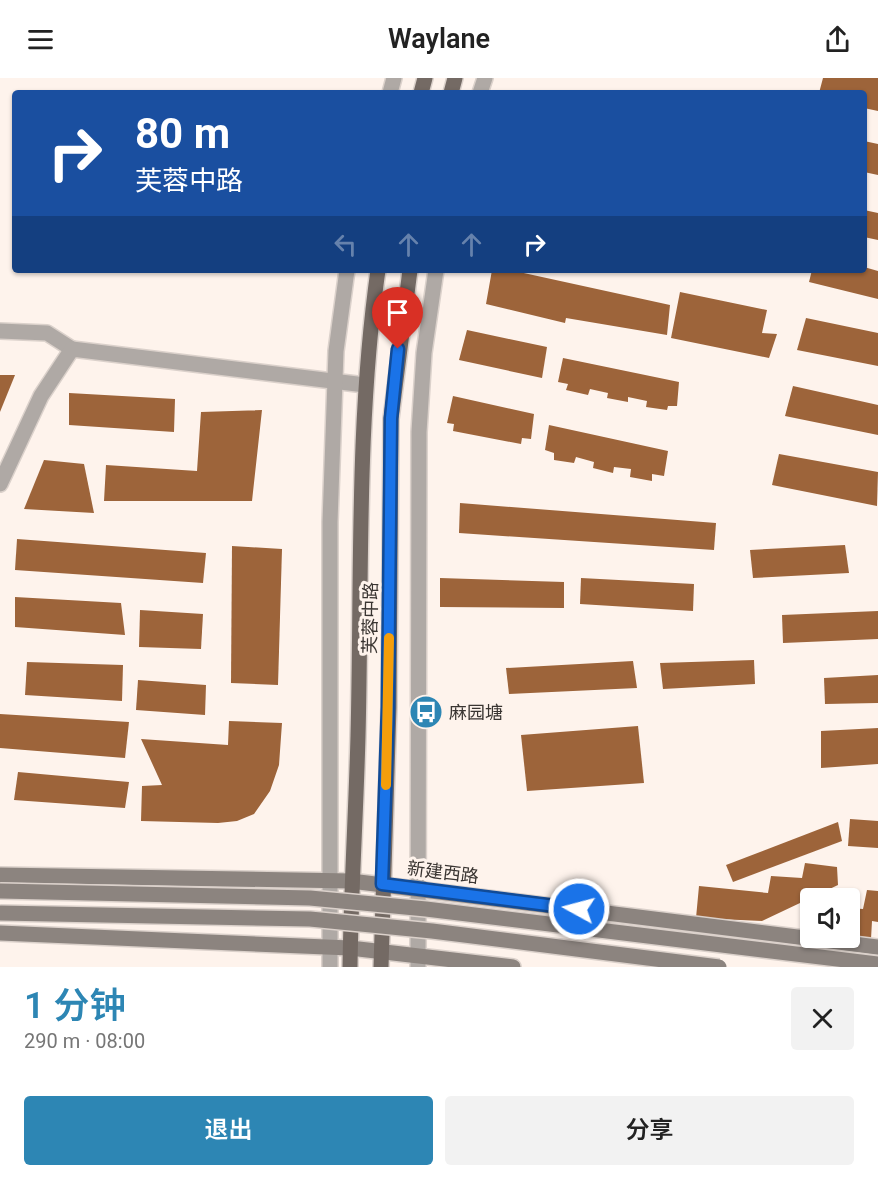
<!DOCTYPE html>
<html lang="zh">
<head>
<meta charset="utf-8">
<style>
	body { margin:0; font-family:Roboto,"Noto Sans SC",sans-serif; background:#f2f2f2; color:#222; height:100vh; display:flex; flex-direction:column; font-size:22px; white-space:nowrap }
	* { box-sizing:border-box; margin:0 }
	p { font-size:20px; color:#767676 }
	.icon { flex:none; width:33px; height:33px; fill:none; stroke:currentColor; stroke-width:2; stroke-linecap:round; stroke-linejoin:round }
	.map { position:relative; height:889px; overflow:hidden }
	.drawer { display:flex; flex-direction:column; background:#fff; flex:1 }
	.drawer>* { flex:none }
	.banner { position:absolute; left:12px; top:12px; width:855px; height:183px; border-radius:6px; box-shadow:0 2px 4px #0004; background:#1a4fa0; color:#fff; overflow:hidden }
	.tools { position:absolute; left:800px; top:810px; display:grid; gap:12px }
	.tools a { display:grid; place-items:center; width:60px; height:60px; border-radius:6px; background:#fff; box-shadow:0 2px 4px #0004; font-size:30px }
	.pin { position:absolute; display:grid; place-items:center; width:51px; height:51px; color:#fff; margin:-62px -26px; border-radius:50% 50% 50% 0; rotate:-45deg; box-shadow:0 0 6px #0007 }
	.pin .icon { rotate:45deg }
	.me { position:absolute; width:66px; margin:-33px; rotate:277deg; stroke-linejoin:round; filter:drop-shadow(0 0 4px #0008) }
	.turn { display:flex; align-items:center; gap:21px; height:126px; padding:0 24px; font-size:27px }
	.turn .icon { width:78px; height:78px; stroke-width:2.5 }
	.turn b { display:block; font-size:42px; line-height:51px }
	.lanes { display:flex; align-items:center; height:57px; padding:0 24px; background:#0003; justify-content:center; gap:30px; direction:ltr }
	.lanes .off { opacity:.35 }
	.round { display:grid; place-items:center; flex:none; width:63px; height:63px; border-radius:6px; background:#f2f2f2 }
	.summary { display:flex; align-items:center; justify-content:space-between; height:102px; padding:0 24px }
	h1 { font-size:36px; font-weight:600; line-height:45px; color:#2d86b4 }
	.button { display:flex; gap:12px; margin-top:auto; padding:12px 24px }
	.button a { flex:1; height:69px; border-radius:6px; background:#2d86b4; color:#fff; font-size:24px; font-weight:600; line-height:69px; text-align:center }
	.button a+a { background:#f2f2f2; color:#222 }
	header { display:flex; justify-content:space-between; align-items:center; height:78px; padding:0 24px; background:#fff; font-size:27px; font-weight:600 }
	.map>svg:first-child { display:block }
</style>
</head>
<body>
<header><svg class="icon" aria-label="menu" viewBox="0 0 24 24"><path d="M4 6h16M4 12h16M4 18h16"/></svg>Waylane<svg class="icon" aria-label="share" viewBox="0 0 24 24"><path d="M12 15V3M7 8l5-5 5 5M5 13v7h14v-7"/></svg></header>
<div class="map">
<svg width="878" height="889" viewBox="0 0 878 889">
	<rect width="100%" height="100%" fill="#fef3ec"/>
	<g fill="#9d643a">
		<path d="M 823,0 L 878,0 L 878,33 L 864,30 L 864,15 L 819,15 Z"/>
		<path d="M 864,63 L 878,66 L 878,97 L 864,94 Z"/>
		<path d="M 864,132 L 878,135 L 878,162 L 864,159 Z"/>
		<path d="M 864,189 L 878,193 L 878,221 L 809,204 L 812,192 L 864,192 Z"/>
		<path d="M 492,192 L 510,192 L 670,227 L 667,257 L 566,240 L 565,245 L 486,226 Z"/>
		<path d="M 680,214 L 767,232 L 762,255 L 777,256 L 769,280 L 671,260 Z"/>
		<path d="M 806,240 L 878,255 L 878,288 L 797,272 Z"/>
		<path d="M 467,252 L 547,269 L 542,300 L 459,282 Z"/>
		<path d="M 563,280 L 679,304 L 677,328 L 668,328 L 667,332 L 646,329 L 647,323 L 628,319 L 628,324 L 607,320 L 608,315 L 590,311 L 588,317 L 566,312 L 568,306 L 558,304 Z"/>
		<path d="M 0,297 L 15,297 L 0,334 Z"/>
		<path d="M 793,308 L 878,327 L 878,357 L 785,338 Z"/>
		<path d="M 69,315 L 175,321 L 174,354 L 69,347 Z"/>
		<path d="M 453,318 L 534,336 L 531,361 L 522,360 L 521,366 L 453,353 L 454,346 L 447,345 Z"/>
		<path d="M 262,332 L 252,423 L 104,423 L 106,387 L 197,393 L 201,334 Z"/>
		<path d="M 549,347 L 668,373 L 664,398 L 652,396 L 652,403 L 630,399 L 631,391 L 614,389 L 613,395 L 593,390 L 594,384 L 576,379 L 574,385 L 554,382 L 554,375 L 545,372 Z"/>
		<path d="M 779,376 L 878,394 L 877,428 L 772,407 Z"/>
		<path d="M 44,382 L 84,386 L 94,435 L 24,431 Z"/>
		<path d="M 460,425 L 716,445 L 714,472 L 459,455 Z"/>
		<path d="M 17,461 L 206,475 L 203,505 L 15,492 Z"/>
		<path d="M 845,467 L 849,495 L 753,500 L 750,472 Z"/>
		<path d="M 232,468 L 282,471 L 278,607 L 231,605 Z"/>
		<path d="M 440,500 L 564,504 L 564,530 L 440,529 Z"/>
		<path d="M 581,500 L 694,506 L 693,533 L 580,526 Z"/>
		<path d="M 15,519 L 121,525 L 125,557 L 15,549 Z"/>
		<path d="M 140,532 L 203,536 L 201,571 L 139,569 Z"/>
		<path d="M 878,533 L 878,561 L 783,565 L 782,537 Z"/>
		<path d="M 754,582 L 755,606 L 663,611 L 660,585 Z"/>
		<path d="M 633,583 L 637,610 L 509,616 L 506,590 Z"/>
		<path d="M 27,584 L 123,587 L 122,623 L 25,617 Z"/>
		<path d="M 878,597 L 878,625 L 825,626 L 824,600 Z"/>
		<path d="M 138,602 L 206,607 L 205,637 L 136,632 Z"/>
		<path d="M 0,636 L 129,644 L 125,680 L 0,670 Z"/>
		<path d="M 229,643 L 282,645 L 279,687 L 270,713 L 254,736 L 237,743 L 218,745 L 141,743 L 142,708 L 162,707 L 141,661 L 228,667 Z"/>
		<path d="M 638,648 L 644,705 L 527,713 L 521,657 Z"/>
		<path d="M 878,650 L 878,686 L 821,690 L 821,653 Z"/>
		<path d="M 18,694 L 129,704 L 125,730 L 14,722 Z"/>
		<path d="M 850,741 L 878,743 L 878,770 L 848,768 Z"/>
		<path d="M 838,744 L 842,763 L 733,804 L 726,787 Z"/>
		<path d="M 805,785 L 837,789 L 838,807 L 762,843 L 696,840 L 699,808 L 768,815 L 771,798 L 802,800 Z"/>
		<path d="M 867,812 L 878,813 L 878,844 L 872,843 L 871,861 L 849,858 L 849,830 L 863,831 Z"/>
	</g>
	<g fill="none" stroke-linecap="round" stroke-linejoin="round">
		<g stroke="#dbd1cb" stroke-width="18">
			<g id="minor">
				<path d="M 0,253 L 47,255 L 72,271"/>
				<path d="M 0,406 L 41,318 L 72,271 L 365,307"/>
			</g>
		</g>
		<g stroke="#dbd1cb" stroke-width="18">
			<g id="tertiary">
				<path d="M 390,15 L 394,0"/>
				<path d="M 480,15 L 485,0"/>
				<path d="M 330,889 L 330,444 L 336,273 L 347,192"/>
				<path d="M 418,889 L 419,354 L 424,275 L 436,192"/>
			</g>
		</g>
		<g stroke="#dbd1cb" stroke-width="18">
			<g id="secondary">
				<path d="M 0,797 L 351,803 L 878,869"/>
				<path d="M 0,855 L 350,870 L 513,889"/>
			</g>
		</g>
		<g stroke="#dbd1cb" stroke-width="18">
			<g id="primary">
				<path d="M 421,15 L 425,0"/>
				<path d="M 451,15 L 455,0"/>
				<path d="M 350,889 C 351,812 356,735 358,658 C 362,502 356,347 378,192"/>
				<path d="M 381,889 L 389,629 L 391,341 L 410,192"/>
			</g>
		</g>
		<use href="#minor" stroke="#afa9a5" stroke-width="15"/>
		<use href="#tertiary" stroke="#afa9a5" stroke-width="15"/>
		<use href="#secondary" stroke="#8c847f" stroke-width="15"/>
		<use href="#primary" stroke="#746a64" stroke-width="15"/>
		<g stroke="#dbd1cb" stroke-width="18" stroke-linecap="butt">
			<g id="secondary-bridge">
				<path d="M 0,813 L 310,820 L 426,831 L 878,886"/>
				<path d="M 0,835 L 310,841 L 432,853 L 719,889"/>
			</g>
		</g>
		<use href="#secondary-bridge" stroke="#8c847f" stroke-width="15"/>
	</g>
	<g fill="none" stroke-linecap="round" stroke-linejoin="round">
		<g stroke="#114b97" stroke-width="15">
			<path id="route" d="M 398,271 L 391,340 L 388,629 L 382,806 L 579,831"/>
		</g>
		<use href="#route" stroke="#1a73e8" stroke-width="10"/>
		<path stroke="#f59e0b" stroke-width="10" d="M 386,707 L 389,560"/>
	</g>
	<defs>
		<g id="bus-disc" transform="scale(1.725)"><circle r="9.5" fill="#2d86b4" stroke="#fef3ec"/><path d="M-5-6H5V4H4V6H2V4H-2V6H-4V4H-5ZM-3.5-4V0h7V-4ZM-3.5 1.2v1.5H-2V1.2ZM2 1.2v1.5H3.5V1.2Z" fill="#fff"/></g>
	</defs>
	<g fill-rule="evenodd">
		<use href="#bus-disc" x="426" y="634"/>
	</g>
	<g text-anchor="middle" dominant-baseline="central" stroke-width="6" stroke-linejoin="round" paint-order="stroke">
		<g font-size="18" fill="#3a3532" stroke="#fef3ec">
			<text transform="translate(370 540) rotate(-89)">芙蓉中路</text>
			<text transform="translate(443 794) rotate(7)">新建西路</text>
		</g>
		<g font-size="18" fill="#3a3532" stroke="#fef3ec" text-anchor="start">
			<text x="449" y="634">麻园塘</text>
		</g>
	</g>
</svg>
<div class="tools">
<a><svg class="icon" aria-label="sound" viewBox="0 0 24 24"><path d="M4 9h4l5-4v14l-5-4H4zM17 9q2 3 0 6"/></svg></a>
</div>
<div class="pin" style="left:398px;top:271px;background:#d93025"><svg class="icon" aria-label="arrive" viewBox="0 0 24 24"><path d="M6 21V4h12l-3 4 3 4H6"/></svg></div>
<svg class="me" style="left:579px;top:831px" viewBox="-20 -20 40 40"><circle r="17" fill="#1a73e8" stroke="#fff" stroke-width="3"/><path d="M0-11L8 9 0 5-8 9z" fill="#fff"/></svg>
<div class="banner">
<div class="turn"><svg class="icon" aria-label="right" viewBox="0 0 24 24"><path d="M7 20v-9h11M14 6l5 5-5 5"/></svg><div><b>80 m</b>芙蓉中路</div></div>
<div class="lanes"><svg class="icon off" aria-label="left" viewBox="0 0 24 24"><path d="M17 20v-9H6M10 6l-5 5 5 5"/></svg><svg class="icon off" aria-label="ahead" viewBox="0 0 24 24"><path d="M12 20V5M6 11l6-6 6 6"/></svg><svg class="icon off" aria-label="ahead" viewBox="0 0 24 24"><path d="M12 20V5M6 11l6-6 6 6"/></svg><svg class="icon" aria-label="right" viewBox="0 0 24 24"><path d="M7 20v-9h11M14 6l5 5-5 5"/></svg></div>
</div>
</div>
<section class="drawer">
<div class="summary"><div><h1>1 分钟</h1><p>290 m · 08:00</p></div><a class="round"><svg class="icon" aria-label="close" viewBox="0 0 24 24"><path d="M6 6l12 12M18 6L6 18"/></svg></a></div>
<div class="button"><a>退出</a><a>分享</a></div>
</section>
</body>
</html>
